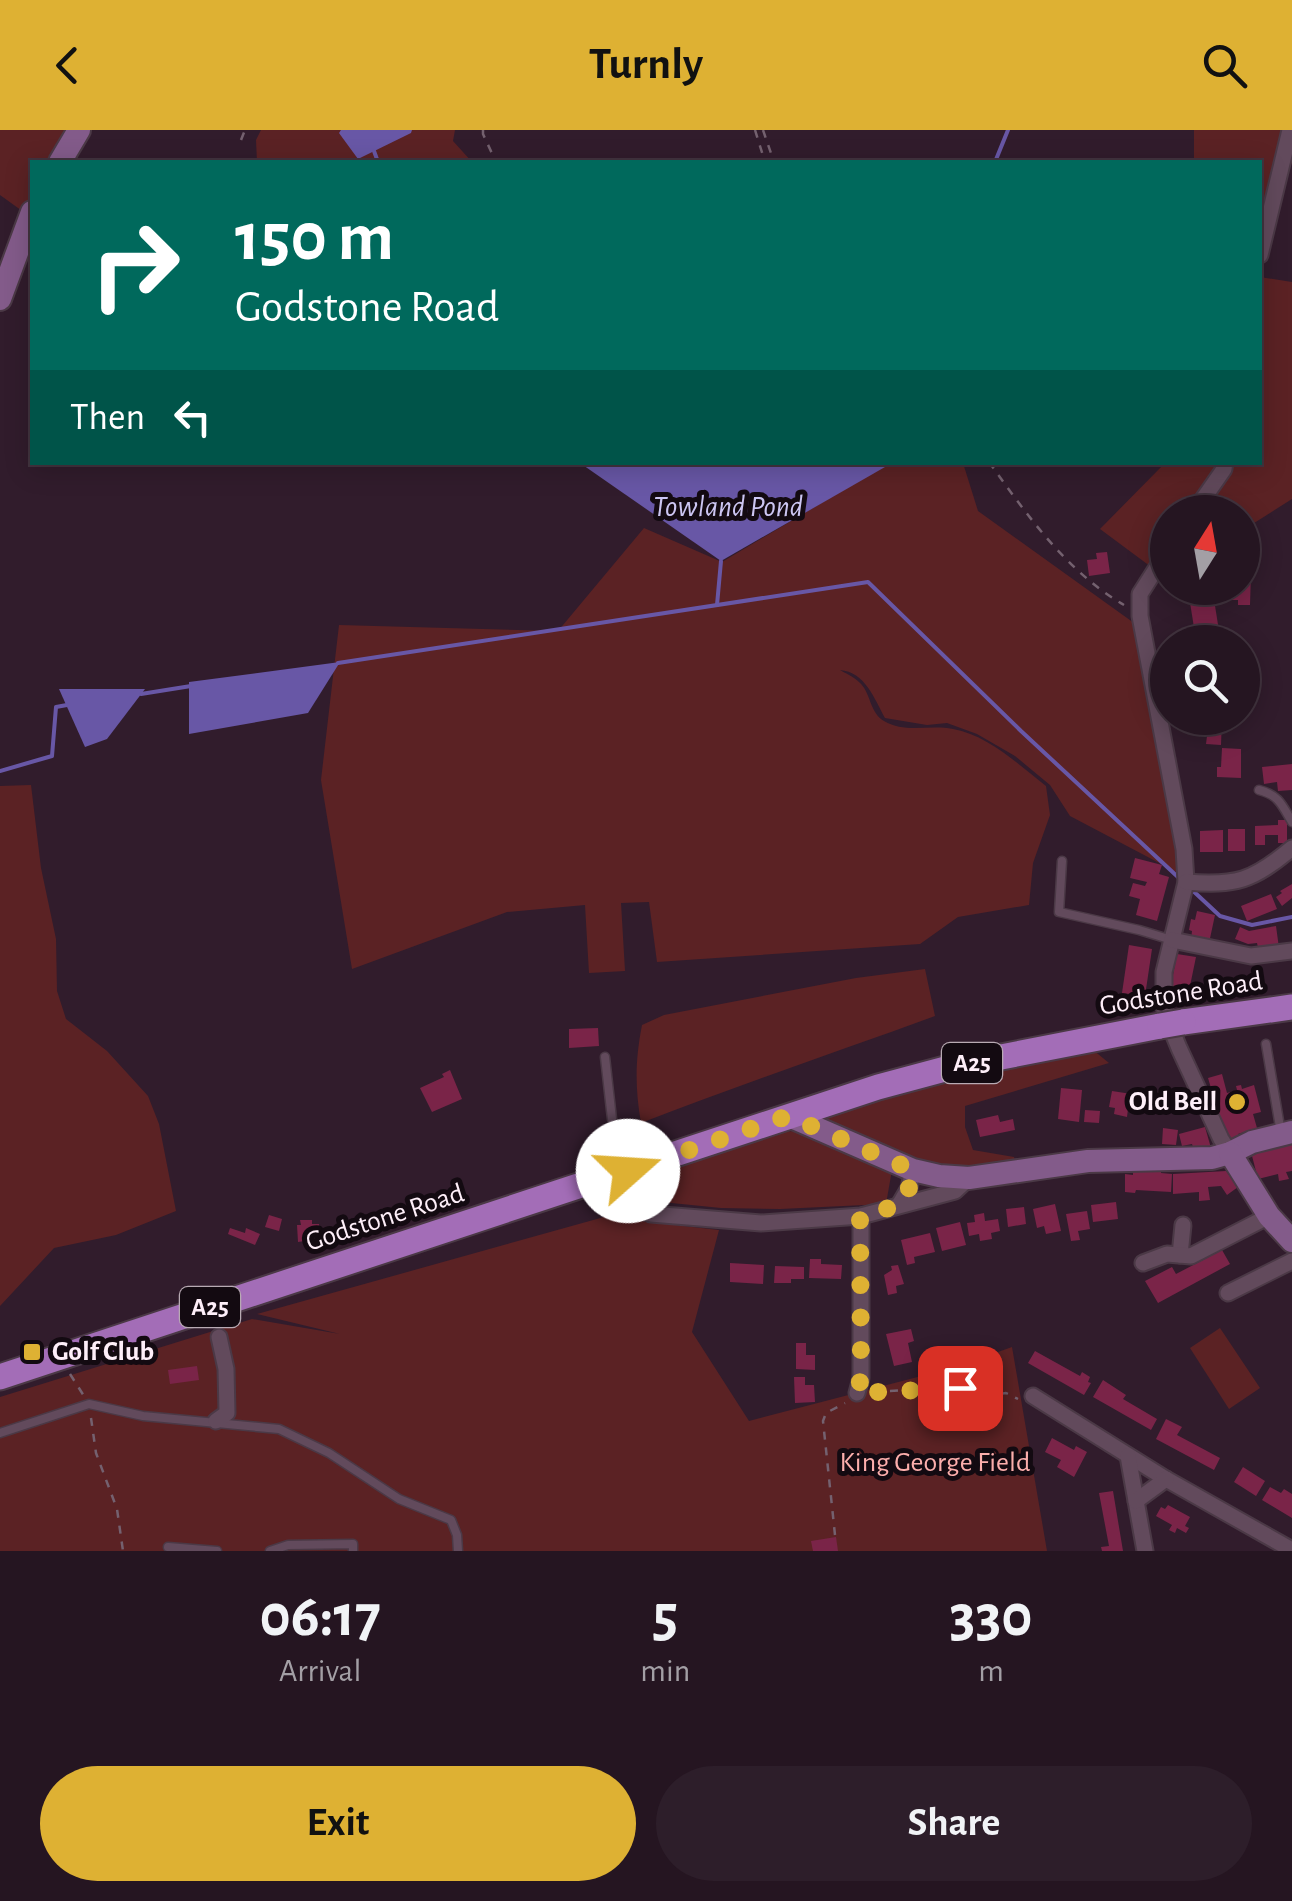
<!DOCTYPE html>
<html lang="en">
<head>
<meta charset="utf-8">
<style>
	body { margin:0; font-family:"Alegreya Sans",sans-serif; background:#2d1e2a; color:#f1f3f6; height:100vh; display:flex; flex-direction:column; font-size:38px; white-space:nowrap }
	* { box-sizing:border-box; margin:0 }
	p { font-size:32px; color:#a39fa5 }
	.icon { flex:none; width:55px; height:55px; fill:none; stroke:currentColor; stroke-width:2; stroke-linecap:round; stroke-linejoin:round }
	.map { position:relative; height:1421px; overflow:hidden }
	.details { display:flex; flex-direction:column; background:#251521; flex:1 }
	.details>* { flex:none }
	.banner { position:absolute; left:30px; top:30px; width:1232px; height:305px; border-radius:0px; box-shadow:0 5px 25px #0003,0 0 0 2px #42343f; background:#00695c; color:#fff; overflow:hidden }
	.needle { width:65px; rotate:11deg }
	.buttons { position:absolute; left:1150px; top:365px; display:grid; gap:20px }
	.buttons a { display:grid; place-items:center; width:110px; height:110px; border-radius:50%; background:#251521; box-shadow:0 5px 25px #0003,0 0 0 2px #42343f; font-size:50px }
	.pin { position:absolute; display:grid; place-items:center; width:85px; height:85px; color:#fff; margin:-42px; border-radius:20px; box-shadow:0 5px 15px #0006 }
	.me { position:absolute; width:110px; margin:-55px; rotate:71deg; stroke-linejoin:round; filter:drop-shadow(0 0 8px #0008) }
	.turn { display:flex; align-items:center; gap:35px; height:210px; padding:0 40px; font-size:45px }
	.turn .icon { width:130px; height:130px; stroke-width:2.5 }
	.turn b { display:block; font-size:70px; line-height:85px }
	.then { display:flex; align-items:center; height:95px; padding:0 40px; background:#0003; gap:20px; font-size:38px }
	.eta { display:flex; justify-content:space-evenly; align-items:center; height:170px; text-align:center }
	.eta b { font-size:60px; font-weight:600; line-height:70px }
	.action { display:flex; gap:20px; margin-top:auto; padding:20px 40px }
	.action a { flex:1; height:115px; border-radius:60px; background:#deb133; color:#111; font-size:40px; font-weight:600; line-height:115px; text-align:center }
	.action a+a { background:#2d1e2a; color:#f1f3f6 }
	header { display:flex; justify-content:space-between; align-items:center; height:130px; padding:0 40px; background:#deb133; color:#111; font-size:45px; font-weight:600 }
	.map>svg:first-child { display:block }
</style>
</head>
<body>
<header><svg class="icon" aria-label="back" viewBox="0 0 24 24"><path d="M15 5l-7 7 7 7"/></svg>Turnly<svg class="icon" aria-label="search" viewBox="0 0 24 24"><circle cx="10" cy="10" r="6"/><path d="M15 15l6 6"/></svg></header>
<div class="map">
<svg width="1292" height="1421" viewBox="0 0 1292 1421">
	<rect width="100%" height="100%" fill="#311c2c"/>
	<g fill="#5b2224">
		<path d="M 0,0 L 66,0 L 50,32 L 32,32 L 32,69 L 25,83 L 0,65 Z"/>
		<path d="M 261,0 L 455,0 L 453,11 L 472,32 L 257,32 L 256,10 Z"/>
		<path d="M 1194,0 L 1292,0 L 1292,33 L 1260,77 L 1260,32 L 1194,32 Z"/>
		<path d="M 1260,147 L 1292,152 L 1292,369 L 1243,400 L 1242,382 L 1168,382 L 1168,447 L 1166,448 L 1100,399 L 1165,333 L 1260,332 Z"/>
		<path d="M 889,333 L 963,333 L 978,381 L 1134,493 L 1182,745 L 1070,686 L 1050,655 L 1015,626 L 977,604 L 947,593 L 927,595 L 885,588 C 874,568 865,542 840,540 C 845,543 854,547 859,552 C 871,562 869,582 884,591 C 906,604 929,594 953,599 C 988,605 1019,635 1046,656 L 1050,685 L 1033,733 L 1029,775 L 958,787 L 920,814 L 657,832 L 649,772 L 621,773 L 625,841 L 589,843 L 585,775 L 507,782 L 352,839 L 321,650 L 339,495 L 558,501 L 644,398 L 722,432 Z"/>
		<path d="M 31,655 L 41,738 L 56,809 L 57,861 L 66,889 L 107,921 L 148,966 L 159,994 L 176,1081 L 116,1105 L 54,1118 L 0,1176 L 0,656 Z"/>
		<path d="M 925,839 L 935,886 C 837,922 738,955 641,993 C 635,958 635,931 642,895 L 664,885 L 856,848 Z"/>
		<path d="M 1087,915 L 1109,933 L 965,976 L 965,997 L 973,1020 L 1014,1027 L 1016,1034 L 960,1040 L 902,1027 L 821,989 L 821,986 L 989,938 Z"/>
		<path d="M 798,1001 L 892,1040 L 886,1074 L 780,1079 L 721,1078 L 622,1068 L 614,1058 L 770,1002 Z"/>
		<path d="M 604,1087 L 719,1100 L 692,1202 L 749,1291 L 956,1237 L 1012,1217 L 1047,1421 L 0,1421 L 0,1267 L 252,1189 L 340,1204 L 257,1184 Z"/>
		<path d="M 1220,1198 L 1260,1258 L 1229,1279 L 1190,1218 Z"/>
	</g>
	<g fill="#6857a6">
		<path d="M 341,0 L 412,0 L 411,3 L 358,29 L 339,3 Z"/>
		<path d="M 885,332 L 885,337 L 721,431 L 580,333 Z"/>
		<path d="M 340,532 L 308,583 L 189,604 L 189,552 Z"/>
		<path d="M 59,559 L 145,559 L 107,609 L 85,617 Z"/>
	</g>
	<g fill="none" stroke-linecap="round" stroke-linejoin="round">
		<g stroke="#6857a6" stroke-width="4">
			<path d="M 374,21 L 378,32"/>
			<path d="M 995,32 L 1008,0"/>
			<path d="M 717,475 L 721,431"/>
			<path d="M 338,533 L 868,452 L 1021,601 L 1179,748"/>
			<path d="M 141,564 L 191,556"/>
			<path d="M 0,641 L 52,626 L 56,577 L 67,575"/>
			<path d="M 1190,758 L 1220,786 L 1252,795 L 1292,787"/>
		</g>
	</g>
	<g fill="#7a2448">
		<path d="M 1107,422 L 1110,443 L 1089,446 L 1087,430 L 1097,429 L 1096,423 Z"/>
		<path d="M 1242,442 L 1251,442 L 1250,475 L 1238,475 L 1238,470 L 1232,470 L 1232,464 L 1225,464 L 1225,458 L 1242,458 Z"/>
		<path d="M 1213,463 L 1219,501 L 1195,504 L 1189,466 Z"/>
		<rect x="1242" y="530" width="13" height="38"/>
		<path d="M 1204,588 L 1222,588 L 1221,615 L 1206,614 L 1207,606 L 1204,605 Z"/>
		<path d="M 1222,618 L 1241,619 L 1241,648 L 1217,647 L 1217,637 L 1221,637 Z"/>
		<path d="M 1292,634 L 1292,660 L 1278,661 L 1277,652 L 1264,654 L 1262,637 Z"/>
		<path d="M 1278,690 L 1287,690 L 1287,713 L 1278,713 L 1278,705 L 1265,705 L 1265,715 L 1255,715 L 1255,696 L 1278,695 Z"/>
		<rect x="1228" y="699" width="17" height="22"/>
		<path d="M 1223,700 L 1223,722 L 1200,722 L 1200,701 Z"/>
		<path d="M 1135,728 L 1162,735 L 1159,744 L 1169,747 L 1157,791 L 1136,785 L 1140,769 L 1129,766 L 1133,753 L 1145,756 L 1147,752 L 1130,748 Z"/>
		<path d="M 1292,754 L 1292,768 L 1282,776 L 1276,767 L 1282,763 L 1280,761 Z"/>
		<path d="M 1271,764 L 1277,779 L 1247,791 L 1241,776 Z"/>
		<path d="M 1197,781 L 1215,785 L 1209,813 L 1191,810 L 1192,801 L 1189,800 L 1191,789 L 1195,790 Z"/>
		<path d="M 1276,796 L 1279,818 L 1259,822 L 1257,813 L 1248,814 L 1235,809 L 1240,797 L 1249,801 Z"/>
		<path d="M 1129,815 L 1152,819 L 1145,866 L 1122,863 Z"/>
		<path d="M 1177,824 L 1196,827 L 1190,856 L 1181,854 L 1180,859 L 1173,860 L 1172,850 Z"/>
		<path d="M 598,898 L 599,916 L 569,918 L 569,899 Z"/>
		<path d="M 450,940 L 462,969 L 432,982 L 420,958 L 444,947 L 442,944 Z"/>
		<path d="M 1222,944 L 1227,963 L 1237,960 L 1236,956 L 1241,955 L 1242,959 L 1254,955 L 1261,982 L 1253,984 L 1257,998 L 1238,1004 L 1239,1008 L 1227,1011 L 1208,948 Z"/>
		<path d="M 1061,958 L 1082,960 L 1079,992 L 1058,989 Z"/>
		<path d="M 1112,961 L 1138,965 L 1135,980 L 1128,979 L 1127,987 L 1114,984 L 1115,978 L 1109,977 Z"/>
		<path d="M 1085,980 L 1100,981 L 1099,993 L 1084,992 Z"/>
		<path d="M 998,985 L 1000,992 L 1013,989 L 1015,1000 L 980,1007 L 976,990 Z"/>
		<path d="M 1205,997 L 1211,1018 L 1195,1023 L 1192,1014 L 1182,1016 L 1179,1004 Z"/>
		<path d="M 1163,998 L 1178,1000 L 1176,1015 L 1162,1014 Z"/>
		<path d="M 1292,1011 L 1292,1041 L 1286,1042 L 1289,1049 L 1279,1051 L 1278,1044 L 1258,1049 L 1251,1022 Z"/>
		<path d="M 1133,1040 L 1161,1041 L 1161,1043 L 1172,1044 L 1171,1062 L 1136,1060 L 1135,1063 L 1125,1062 L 1125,1044 L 1133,1045 Z"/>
		<path d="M 1226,1041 L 1238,1057 L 1227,1065 L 1221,1056 L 1208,1057 L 1210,1070 L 1199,1071 L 1199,1062 L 1173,1064 L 1173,1044 Z"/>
		<path d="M 1116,1072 L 1118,1089 L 1093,1092 L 1091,1075 Z"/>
		<path d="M 1055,1074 L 1061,1101 L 1046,1104 L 1044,1096 L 1037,1098 L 1033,1079 Z"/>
		<path d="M 1024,1077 L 1026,1094 L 1008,1097 L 1006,1079 Z"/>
		<path d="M 1087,1081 L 1090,1099 L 1078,1101 L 1080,1110 L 1071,1111 L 1066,1084 Z"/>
		<path d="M 984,1083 L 985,1091 L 998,1089 L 1000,1101 L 991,1103 L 992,1109 L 980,1111 L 979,1104 L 969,1106 L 967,1093 L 975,1092 L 974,1085 Z"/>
		<path d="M 269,1085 L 282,1089 L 279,1101 L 265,1097 Z"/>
		<path d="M 300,1090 L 312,1090 L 312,1094 L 319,1094 L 320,1102 L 310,1103 L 311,1110 L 298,1112 L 297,1095 L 301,1095 Z"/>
		<path d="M 960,1092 L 966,1115 L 942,1121 L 936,1098 Z"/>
		<path d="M 230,1098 L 245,1103 L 246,1098 L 260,1104 L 255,1115 L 228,1104 Z"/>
		<path d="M 930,1103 L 935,1122 L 914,1127 L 915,1133 L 907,1135 L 901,1110 Z"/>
		<path d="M 1222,1120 L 1230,1134 L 1158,1173 L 1145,1151 L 1172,1137 L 1176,1144 Z"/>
		<path d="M 810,1129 L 821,1129 L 821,1134 L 842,1135 L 841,1149 L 809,1148 Z"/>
		<path d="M 730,1133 L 764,1135 L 763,1154 L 730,1152 Z"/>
		<path d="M 898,1135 L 904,1154 L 896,1156 L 897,1163 L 888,1165 L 884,1145 L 892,1140 L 891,1136 Z"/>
		<path d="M 775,1136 L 804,1137 L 804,1149 L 791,1149 L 791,1153 L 774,1153 Z"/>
		<path d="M 911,1199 L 914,1211 L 908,1213 L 912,1232 L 894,1236 L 886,1204 Z"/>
		<path d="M 796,1213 L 806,1213 L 806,1225 L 815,1225 L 815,1240 L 796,1239 Z"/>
		<path d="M 954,1220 L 958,1234 L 937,1240 L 934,1226 Z"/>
		<path d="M 1035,1221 L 1080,1246 L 1082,1242 L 1090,1247 L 1088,1252 L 1091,1253 L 1084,1265 L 1028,1233 Z"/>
		<path d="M 197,1236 L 199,1250 L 170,1254 L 168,1240 Z"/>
		<path d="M 794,1247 L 805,1247 L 805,1255 L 814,1255 L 815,1272 L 795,1273 Z"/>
		<path d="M 1103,1250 L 1126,1265 L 1123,1269 L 1157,1289 L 1151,1300 L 1093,1267 Z"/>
		<path d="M 1166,1289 L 1182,1297 L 1177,1305 L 1220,1328 L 1214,1340 L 1156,1309 Z"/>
		<path d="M 1052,1308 L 1074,1320 L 1076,1316 L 1087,1322 L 1074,1347 L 1057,1337 L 1061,1330 L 1045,1322 Z"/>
		<path d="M 1243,1337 L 1265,1351 L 1256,1366 L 1234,1352 Z"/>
		<path d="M 1270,1357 L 1281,1363 L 1284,1359 L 1292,1364 L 1292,1388 L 1262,1370 Z"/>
		<path d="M 1113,1361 L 1123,1421 L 1102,1421 L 1101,1417 L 1109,1416 L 1099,1363 Z"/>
		<path d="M 1168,1375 L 1190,1387 L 1185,1396 L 1189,1398 L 1186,1403 L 1177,1398 L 1175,1403 L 1169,1400 L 1172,1395 L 1156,1386 L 1161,1377 L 1165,1379 Z"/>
		<path d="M 836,1407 L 838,1421 L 813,1421 L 811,1411 Z"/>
	</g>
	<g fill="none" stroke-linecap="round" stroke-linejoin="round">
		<g stroke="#4b3946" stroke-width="11">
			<g id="lane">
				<path d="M 1259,660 C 1279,665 1282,675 1292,692"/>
				<path d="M 1062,731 L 1059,782 L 1139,800 L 1172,810"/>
				<path d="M 1266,914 L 1281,1003"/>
				<path d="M 605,927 L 612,989 L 626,1035"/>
				<path d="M 0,1303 L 89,1274 L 143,1286 L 279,1299 L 329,1323 L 399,1369 L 451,1390 L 457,1405 L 458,1421"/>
				<path d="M 168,1417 L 217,1421"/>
				<path d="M 270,1421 L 288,1415 L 353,1414 L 353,1421"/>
			</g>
		</g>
		<g stroke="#4b3946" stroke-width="19">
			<g id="street">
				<path d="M 1260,125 L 1290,0"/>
				<path d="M 1194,382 L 1224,339 L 1225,332"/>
				<path d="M 1168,420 L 1140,464 L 1140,486 L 1184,719 L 1186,752 L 1164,842 L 1164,875 L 1166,886 L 1179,918 L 1221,1009 L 1230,1023"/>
				<path d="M 1186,752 C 1236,756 1253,751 1292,718"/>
				<path d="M 1172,810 L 1251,826 L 1292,821"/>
				<path d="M 899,1075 L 909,1058 L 913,1040"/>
				<path d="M 651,1084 L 761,1093 L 861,1086 L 955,1061 L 969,1048"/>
				<path d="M 1180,1125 L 1183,1095"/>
				<path d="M 1143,1133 L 1167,1124 L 1191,1126 L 1269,1086"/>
				<path d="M 1228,1163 L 1292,1131"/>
				<path d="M 857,1263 L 861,1248 L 861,1086"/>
				<path d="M 1033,1266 L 1166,1349 L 1292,1420"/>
				<path d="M 216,1291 L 227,1283 L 226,1239 L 219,1207"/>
				<path d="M 1128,1326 L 1145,1421"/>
				<path d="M 1136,1371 L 1166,1349"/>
			</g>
		</g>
		<g stroke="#4b3946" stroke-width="26">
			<g id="secondary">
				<path d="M 60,32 L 79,0"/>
				<path d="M 0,169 L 32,82"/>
				<path d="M 789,986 L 913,1040 L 939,1046 L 969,1048 L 1088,1031 L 1212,1028 L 1230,1023 L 1252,1012 L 1292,1002"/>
				<path d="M 1230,1023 L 1269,1086 L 1292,1111"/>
			</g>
		</g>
		<g stroke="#4b3946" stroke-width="29">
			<g id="primary">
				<path d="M 1183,892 L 1292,877"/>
				<path d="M 0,1247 L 878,957 L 960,935 L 1160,896"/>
			</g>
		</g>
		<g stroke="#74616f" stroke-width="2.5" stroke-dasharray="8 8" stroke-linecap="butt">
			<path d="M 483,0 L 483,4 L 496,32"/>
			<path d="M 755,0 L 765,32"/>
			<path d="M 763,0 L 774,32"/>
			<path d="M 241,10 L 245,0"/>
			<path d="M 989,332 C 1028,386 1066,441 1124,475"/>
			<path d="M 640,1057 L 647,1073"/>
			<path d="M 70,1244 L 84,1266"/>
			<path d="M 874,1262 L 960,1257 L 986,1266 L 1006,1263 L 1018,1269"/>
			<path d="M 91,1288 L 96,1323 L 117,1379 L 123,1421"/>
			<path d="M 835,1405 L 823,1291 L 826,1283 L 845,1273"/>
		</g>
		<use href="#lane" stroke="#624a5c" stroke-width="8"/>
		<use href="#street" stroke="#624a5c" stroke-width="15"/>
		<use href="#secondary" stroke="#835b8a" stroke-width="22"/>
		<use href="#primary" stroke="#a36db7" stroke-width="25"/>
		<g stroke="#4b3946" stroke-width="29" stroke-linecap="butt">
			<path id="primary-bridge" d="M 1160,896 L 1183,892"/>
		</g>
		<use href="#primary-bridge" stroke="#a36db7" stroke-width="25"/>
	</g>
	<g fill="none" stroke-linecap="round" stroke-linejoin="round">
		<path stroke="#deb133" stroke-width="18" stroke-dasharray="0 32.4" d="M 628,1041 L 788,986 L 913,1040 L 909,1058 L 900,1075 L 860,1086 L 861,1248 L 857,1263 L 960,1258"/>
	</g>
	<g fill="#deb133" stroke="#130a11" stroke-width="4">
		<circle cx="1237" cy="972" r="10"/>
		<rect x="22" y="1212" width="20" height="20" rx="5"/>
	</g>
	<g text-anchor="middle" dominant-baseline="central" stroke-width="10" stroke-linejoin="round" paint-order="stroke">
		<g fill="#130a11" stroke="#b8aab3" stroke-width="2.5">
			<rect x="942" y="913" width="60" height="40" rx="8"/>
			<rect x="180" y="1157" width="60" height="40" rx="8"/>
		</g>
		<g font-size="25" font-weight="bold" fill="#feeff9">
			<text x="972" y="933">A25</text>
			<text x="210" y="1177">A25</text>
		</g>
		<g font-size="28" fill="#feeff9" stroke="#130a11">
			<text transform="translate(1181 864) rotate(-9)">Godstone Road</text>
			<text transform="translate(385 1088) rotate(-18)">Godstone Road</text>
		</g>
		<g font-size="28" font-weight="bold" fill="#feeff9" stroke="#130a11" text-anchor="end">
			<text x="1217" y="972">Old Bell</text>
			<text x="52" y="1222" text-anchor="start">Golf Club</text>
		</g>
		<g font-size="28" fill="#fcaeac" stroke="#130a11">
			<text x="935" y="1333">King George Field</text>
		</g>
		<g font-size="30" font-style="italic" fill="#ccc6f2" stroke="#130a11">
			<text x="728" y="377">Towland Pond</text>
		</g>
	</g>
</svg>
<div class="buttons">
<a><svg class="needle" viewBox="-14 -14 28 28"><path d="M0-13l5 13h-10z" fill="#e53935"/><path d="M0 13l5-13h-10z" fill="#a39fa5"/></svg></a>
<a><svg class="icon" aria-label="search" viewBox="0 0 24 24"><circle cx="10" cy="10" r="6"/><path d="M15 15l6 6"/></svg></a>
</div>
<div class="pin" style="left:960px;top:1258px;background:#d93025"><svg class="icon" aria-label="arrive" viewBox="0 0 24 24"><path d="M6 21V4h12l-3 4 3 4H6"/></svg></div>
<svg class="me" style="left:628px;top:1041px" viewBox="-20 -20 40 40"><circle r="19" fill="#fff"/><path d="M0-13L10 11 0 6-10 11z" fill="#deb133"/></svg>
<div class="banner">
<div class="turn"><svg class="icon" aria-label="right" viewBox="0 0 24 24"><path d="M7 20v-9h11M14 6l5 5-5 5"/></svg><div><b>150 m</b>Godstone Road</div></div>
<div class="then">Then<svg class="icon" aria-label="left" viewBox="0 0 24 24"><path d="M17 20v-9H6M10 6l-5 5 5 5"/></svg></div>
</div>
</div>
<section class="details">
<div class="eta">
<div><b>06:17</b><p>Arrival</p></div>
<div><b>5</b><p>min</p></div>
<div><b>330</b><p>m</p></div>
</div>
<div class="action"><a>Exit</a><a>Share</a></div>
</section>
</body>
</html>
